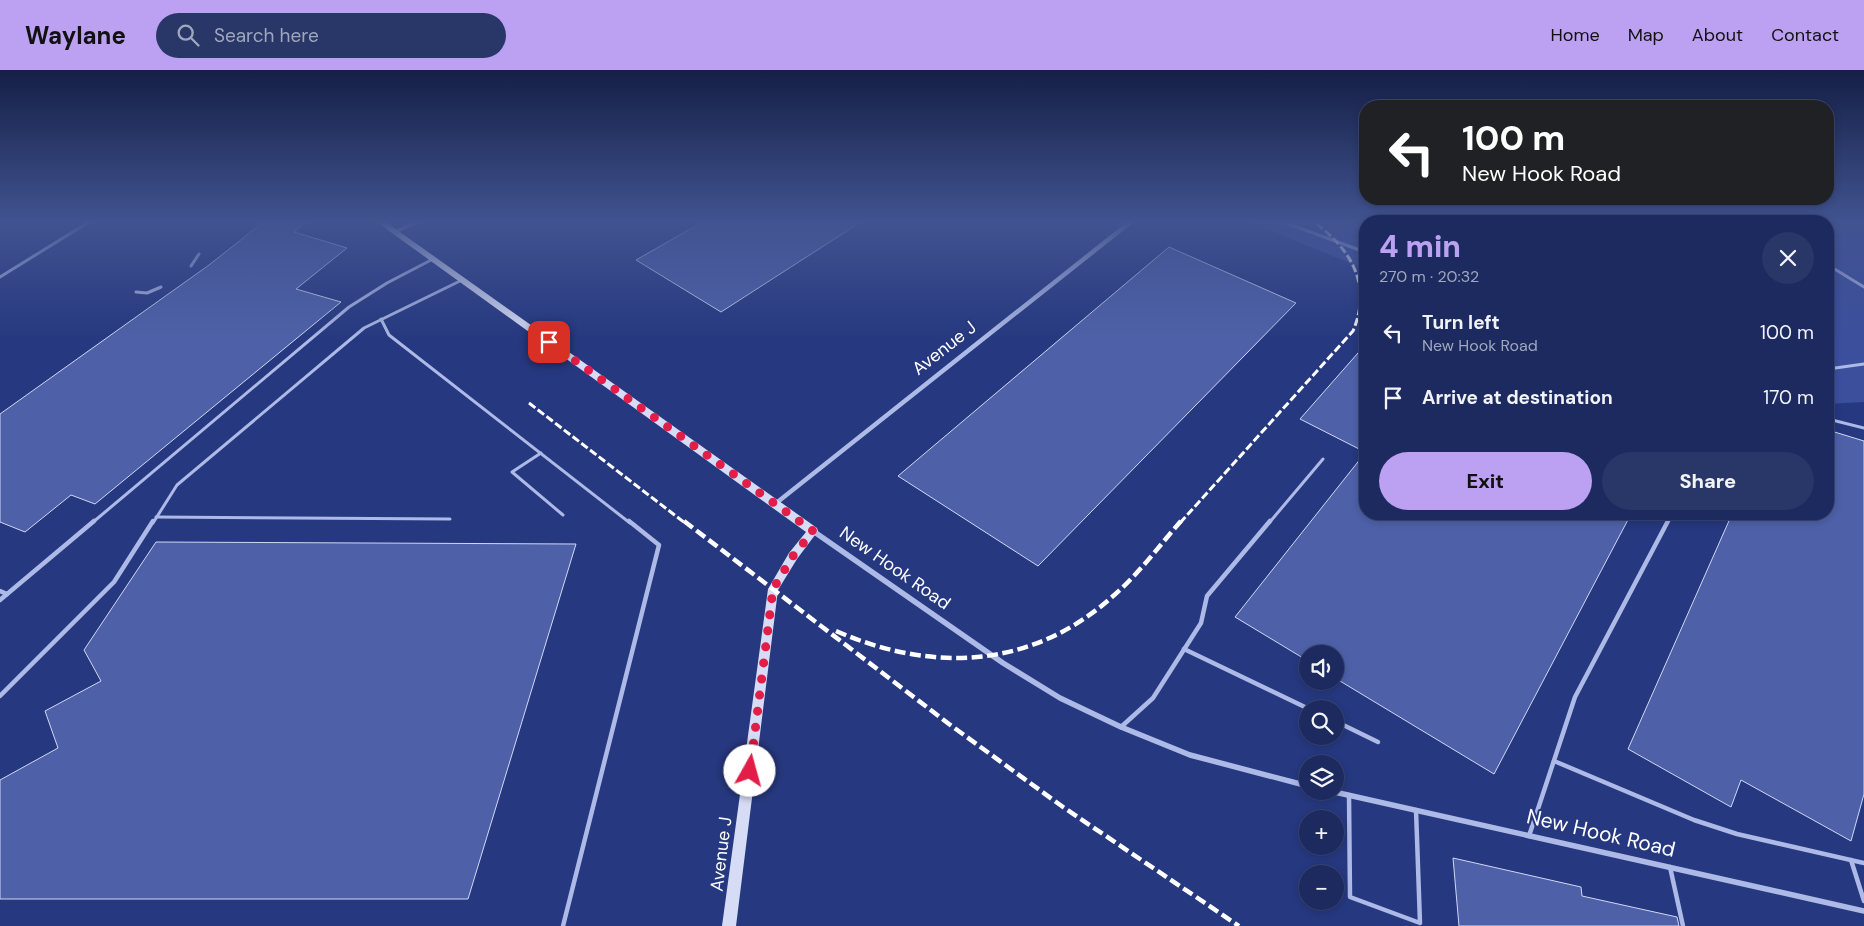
<!DOCTYPE html>
<html lang="en">
<head>
<meta charset="utf-8">
<style>
	body { margin:0; font-family:"DM Sans",sans-serif; background:#293668; color:#f1f3f6; height:100vh; display:flex; flex-direction:column; font-size:19px; white-space:nowrap }
	* { box-sizing:border-box; margin:0 }
	p { font-size:16px; color:#a0a7bd }
	.icon { flex:none; width:28px; height:28px; fill:none; stroke:currentColor; stroke-width:2; stroke-linecap:round; stroke-linejoin:round }
	.map { position:relative; flex:1; overflow:hidden }
	.sheet { position:absolute; left:1359px; top:145px; width:475px; height:305px; display:flex; flex-direction:column; background:#1c2a5f; border-radius:20px; box-shadow:0 2px 8px #0003,0 0 0 1px #3a4674 }
	.sheet>* { flex:none }
	.guide { position:absolute; left:1359px; top:30px; width:475px; height:105px; border-radius:20px; box-shadow:0 2px 8px #0003,0 0 0 1px #3a4674; background:#202124; color:#fff; overflow:hidden }
	.fabs { position:absolute; left:1299px; top:575px; display:grid; gap:10px }
	.fabs a { display:grid; place-items:center; width:45px; height:45px; border-radius:50%; background:#1c2a5f; box-shadow:0 2px 8px #0003,0 0 0 1px #3a4674; font-size:25px }
	.pin { position:absolute; display:grid; place-items:center; width:42px; height:42px; color:#fff; margin:-21px; border-radius:10px; box-shadow:0 2px 8px #0006 }
	.me { position:absolute; width:55px; margin:-28px; rotate:7deg; stroke-linejoin:round; filter:drop-shadow(0 0 4px #0008) }
	.turn { display:flex; align-items:center; gap:18px; height:105px; padding:0 20px; font-size:22px }
	.turn .icon { width:65px; height:65px; stroke-width:2.5 }
	.turn b { display:block; font-size:35px; line-height:42px }
	.round { display:grid; place-items:center; flex:none; width:52px; height:52px; border-radius:26px; background:#293668 }
	.overview { display:flex; align-items:center; justify-content:space-between; height:85px; padding:0 20px }
	h1 { font-size:30px; font-weight:800; line-height:38px; color:#bca0f2 }
	.cta { display:flex; gap:10px; margin-top:auto; padding:10px 20px }
	.cta a { flex:1; height:58px; border-radius:30px; background:#bca0f2; color:#111; font-size:20px; font-weight:800; line-height:58px; text-align:center }
	.cta a+a { background:#293668; color:#f1f3f6 }
	ul { padding:0; list-style:none }
	li { display:flex; align-items:center; gap:15px; height:65px; padding:0 20px }
	li div { flex:1 }
	li b { display:block; font-size:19px }
	li em { font-style:normal }
	header { display:flex; align-items:center; gap:30px; box-sizing:border-box; height:70px; padding:0 25px; background:#bca0f2; color:#111 }
	header strong { font-size:24px }
	nav { display:flex; gap:28px; margin-inline-start:auto; font-size:18px }
	.search { width:350px; height:45px; background:#293668; display:flex; align-items:center; gap:12px; box-sizing:border-box; padding:0 18px; border-radius:28px; color:#a0a7bd; font-size:19px }
	.map>svg:first-child { display:block }
</style>
</head>
<body>
<header>
<strong>Waylane</strong>
<div class="search"><svg class="icon" aria-label="search" viewBox="0 0 24 24"><circle cx="10" cy="10" r="6"/><path d="M15 15l6 6"/></svg>Search here</div>
<nav><a>Home</a><a>Map</a><a>About</a><a>Contact</a></nav>
</header>
<div class="map">
<svg width="1864" height="856" viewBox="0 0 1864 856">
	<rect width="100%" height="100%" fill="#26387f"/>
	<path fill="#3b4f9d" d="M 1244,150 L 1864,150 L 1864,332 L 1828,334 L 1828,151 L 1365,151 L 1365,199 Z"/>
	<g fill="#4e61a8" stroke="#d0d8f5">
		<path d="M 266,150 L 309,150 L 294,162 L 347,178 L 296,219 L 341,232 L 95,434 L 71,425 L 25,462 L 0,452 L 0,344 L 209,195 Z"/>
		<path d="M 706,150 L 864,150 L 721,242 L 636,190 Z"/>
		<path d="M 1169,177 L 1296,233 L 1038,496 L 898,406 Z"/>
		<path d="M 1365,275 L 1365,382 L 1300,349 Z"/>
		<path d="M 1828,360 L 1864,371 L 1864,724 L 1851,771 L 1741,710 L 1731,737 L 1628,679 L 1732,444 L 1828,444 Z"/>
		<path d="M 1365,383 L 1365,444 L 1631,444 L 1494,704 L 1335,608 L 1335,584 L 1308,584 L 1308,591 L 1235,547 Z"/>
		<path d="M 156,472 L 576,474 L 468,829 L 0,829 L 0,710 L 58,678 L 45,641 L 101,611 L 84,580 Z"/>
		<path d="M 1453,788 L 1581,817 L 1582,826 L 1677,847 L 1679,856 L 1459,856 Z"/>
	</g>
	<g fill="none" stroke-linecap="round" stroke-linejoin="round">
		<g stroke="#adb9e6" stroke-width="3">
			<path d="M 1278,150 L 1365,182"/>
			<path d="M 1748,150 L 1750,151"/>
			<path d="M 395,162 L 421,150"/>
			<path d="M 1828,195 L 1864,217"/>
			<path d="M 191,196 L 199,184"/>
			<path d="M 0,207 L 92,150"/>
			<path d="M 136,222 L 147,223 L 161,217"/>
			<path d="M 381,249 L 389,265 L 630,453"/>
			<path d="M 1828,299 L 1864,294"/>
			<path d="M 1828,349 L 1864,358"/>
			<path d="M 541,383 L 512,402 L 563,445"/>
			<path d="M 156,447 L 450,449"/>
			<path d="M 92,453 L 349,237 L 387,213 L 433,189"/>
			<path d="M 153,453 L 177,415 L 364,258 L 462,210"/>
			<path d="M 1269,453 L 1323,389"/>
			<path d="M 1667,453 L 1672,444"/>
		</g>
		<g stroke="#adb9e6" stroke-width="4.5">
			<path d="M 0,521 L 7,524"/>
			<path d="M 0,530 L 94,451"/>
			<path d="M 1184,579 L 1309,639"/>
			<path d="M 0,626 L 114,512 L 153,451"/>
			<path d="M 1335,651 L 1378,672"/>
			<path d="M 1121,657 L 1153,628 L 1201,553 L 1207,526 L 1270,451"/>
			<path d="M 1554,691 L 1694,750 L 1737,764 L 1864,793"/>
			<path d="M 1349,725 L 1350,827 L 1420,853 L 1416,740"/>
			<path d="M 1529,766 L 1575,627 L 1668,451"/>
			<path d="M 1851,790 L 1864,831"/>
			<path d="M 1670,797 L 1683,856"/>
			<path d="M 563,856 L 659,475 L 629,451"/>
		</g>
		<path stroke="#adb9e6" stroke-width="4.5" d="M 775,434 L 1133,150"/>
		<g stroke="#adb9e6" stroke-width="5.5">
			<path d="M 813,461 L 1003,593 L 1060,628 L 1121,657 L 1190,685 L 1308,716"/>
			<path d="M 1330,721 L 1864,841"/>
		</g>
		<path fill="#d6dcf5" fill-rule="evenodd" d="M 374,150 L 383,150 L 817,458 L 818,461 L 797,489 L 778,520 L 736,856 L 722,856 L 768,519 L 789,483 L 806,462 Z"/>
		<g stroke="#fff" stroke-width="3" stroke-dasharray="8 3" stroke-linecap="butt">
			<path d="M 529,333 L 685,453"/>
			<path d="M 1180,453 L 1353,261 C 1373,214 1350,177 1311,150"/>
		</g>
		<g stroke="#fff" stroke-width="4.5" stroke-dasharray="11 4.5" stroke-linecap="butt">
			<path d="M 684,451 L 949,654 L 1063,737 L 1239,856"/>
			<path d="M 836,561 C 932,603 1031,599 1112,527 C 1138,505 1159,476 1181,451"/>
		</g>
	</g>
	<linearGradient id="sky" x2="0" y2="1"><stop stop-color="#151f46"/><stop offset="0.56" stop-color="#415390"/><stop offset="1" stop-color="#415390" stop-opacity="0"/></linearGradient>
	<rect width="1864" height="270" fill="url(#sky)"/>
	<g fill="none" stroke-linecap="round" stroke-linejoin="round">
		<path stroke="#e11d48" stroke-width="9" stroke-dasharray="0 16.2" d="M 549,272 L 813,461 L 793,486 L 773,519 L 750,701"/>
	</g>
	<g text-anchor="middle" dominant-baseline="central" stroke-width="4" stroke-linejoin="round" paint-order="stroke">
		<g font-size="18" fill="#fff" stroke="#26387f">
			<text transform="translate(944 278) rotate(-38)">Avenue J</text>
			<text transform="translate(895 498) rotate(35)">New Hook Road</text>
			<text transform="translate(721 784) rotate(-83)">Avenue J</text>
		</g>
		<g font-size="21" fill="#fff" stroke="#26387f">
			<text transform="translate(1601 763) rotate(13)">New Hook Road</text>
		</g>
	</g>
</svg>
<div class="fabs">
<a><svg class="icon" aria-label="sound" viewBox="0 0 24 24"><path d="M4 9h4l5-4v14l-5-4H4zM17 9q2 3 0 6"/></svg></a>
<a><svg class="icon" aria-label="search" viewBox="0 0 24 24"><circle cx="10" cy="10" r="6"/><path d="M15 15l6 6"/></svg></a>
<a><svg class="icon" aria-label="layers" viewBox="0 0 24 24"><path d="M12 4l9 5-9 5-9-5zM3 14l9 5 9-5"/></svg></a>
<a>+</a>
<a>−</a>
</div>
<div class="pin" style="left:549px;top:272px;background:#d93025"><svg class="icon" aria-label="arrive" viewBox="0 0 24 24"><path d="M6 21V4h12l-3 4 3 4H6"/></svg></div>
<svg class="me" style="left:750px;top:701px" viewBox="-20 -20 40 40"><circle r="19" fill="#fff"/><path d="M0-13L10 11 0 6-10 11z" fill="#e11d48"/></svg>
<div class="guide">
<div class="turn"><svg class="icon" aria-label="left" viewBox="0 0 24 24"><path d="M17 20v-9H6M10 6l-5 5 5 5"/></svg><div><b>100 m</b>New Hook Road</div></div>
</div>
<section class="sheet">
<div class="overview"><div><h1>4 min</h1><p>270 m · 20:32</p></div><a class="round"><svg class="icon" aria-label="close" viewBox="0 0 24 24"><path d="M6 6l12 12M18 6L6 18"/></svg></a></div>
<ul>
<li><svg class="icon" aria-label="left" viewBox="0 0 24 24"><path d="M17 20v-9H6M10 6l-5 5 5 5"/></svg><div><b>Turn left</b><p>New Hook Road</p></div><em>100 m</em></li>
<li><svg class="icon" aria-label="arrive" viewBox="0 0 24 24"><path d="M6 21V4h12l-3 4 3 4H6"/></svg><div><b>Arrive at destination</b></div><em>170 m</em></li>
</ul>
<div class="cta"><a>Exit</a><a>Share</a></div>
</section>
</div>
</body>
</html>
